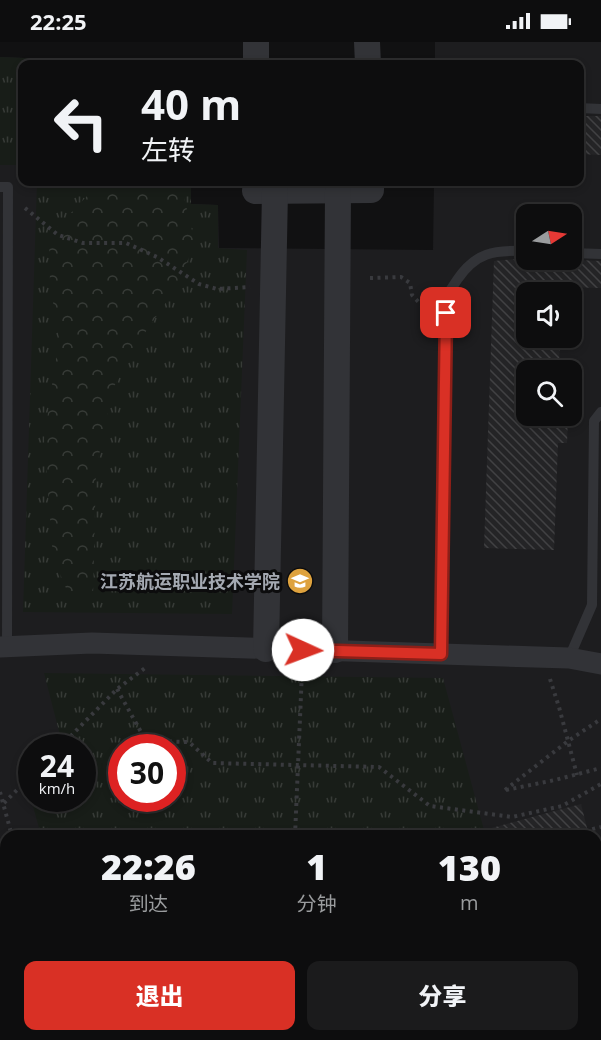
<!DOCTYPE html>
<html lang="zh">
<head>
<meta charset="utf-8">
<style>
	body { margin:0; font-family:"Open Sans","Noto Sans SC",sans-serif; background:#1b1b1c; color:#f1f3f6; height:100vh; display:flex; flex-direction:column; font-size:22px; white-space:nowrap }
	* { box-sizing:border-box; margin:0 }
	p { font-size:20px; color:#9a9c9e }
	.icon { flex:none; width:33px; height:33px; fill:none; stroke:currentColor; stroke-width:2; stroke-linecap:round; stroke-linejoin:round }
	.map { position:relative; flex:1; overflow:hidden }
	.details { position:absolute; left:0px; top:788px; width:602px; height:212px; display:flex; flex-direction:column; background:#0d0d0e; border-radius:18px 18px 0 0; box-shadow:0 3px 9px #0003,0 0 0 2px #2d2d2e }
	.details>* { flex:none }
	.hud { position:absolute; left:18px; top:18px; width:566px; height:126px; border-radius:12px; box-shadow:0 3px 9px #0003,0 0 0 2px #2d2d2e; background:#0d0d0e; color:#f1f3f6; overflow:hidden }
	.needle { width:39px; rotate:78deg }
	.fabs { position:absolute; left:516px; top:162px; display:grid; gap:12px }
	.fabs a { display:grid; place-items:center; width:66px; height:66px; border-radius:12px; background:#0d0d0e; box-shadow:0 3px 9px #0003,0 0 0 2px #2d2d2e; font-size:30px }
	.speed { position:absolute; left:18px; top:692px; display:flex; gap:12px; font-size:30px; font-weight:700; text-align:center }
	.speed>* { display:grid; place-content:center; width:78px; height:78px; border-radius:50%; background:#0d0d0e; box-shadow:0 3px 9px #0003,0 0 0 2px #2d2d2e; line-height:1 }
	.speed small { font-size:15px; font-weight:400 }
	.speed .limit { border:9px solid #d22; background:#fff; color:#111 }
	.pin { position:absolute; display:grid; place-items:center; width:51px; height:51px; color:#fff; margin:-26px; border-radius:12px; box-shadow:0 3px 9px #0006 }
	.me { position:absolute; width:66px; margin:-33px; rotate:92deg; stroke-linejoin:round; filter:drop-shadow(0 0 4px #0008) }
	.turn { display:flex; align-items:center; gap:21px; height:126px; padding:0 24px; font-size:27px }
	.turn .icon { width:78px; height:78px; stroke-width:2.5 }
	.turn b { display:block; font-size:42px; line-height:51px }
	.eta { display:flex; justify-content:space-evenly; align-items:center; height:102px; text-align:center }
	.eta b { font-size:36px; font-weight:800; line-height:42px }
	.action { display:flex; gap:12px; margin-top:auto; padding:12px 24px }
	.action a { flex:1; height:69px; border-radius:12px; background:#d93025; color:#fff; font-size:24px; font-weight:800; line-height:69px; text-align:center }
	.action a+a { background:#1b1b1c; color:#f1f3f6 }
	.status { display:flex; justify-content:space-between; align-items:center; height:42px; padding:0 30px; background:#0d0d0e; direction:ltr }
	.status svg { height:16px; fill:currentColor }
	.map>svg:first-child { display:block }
</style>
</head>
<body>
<div class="status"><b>22:25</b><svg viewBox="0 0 49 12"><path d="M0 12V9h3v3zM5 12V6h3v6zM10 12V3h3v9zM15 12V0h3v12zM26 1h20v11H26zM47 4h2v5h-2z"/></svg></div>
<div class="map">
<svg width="601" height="998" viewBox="0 0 601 998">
	<defs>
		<pattern id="grass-tufts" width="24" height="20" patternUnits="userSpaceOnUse" patternTransform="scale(1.5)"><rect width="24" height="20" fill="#181d18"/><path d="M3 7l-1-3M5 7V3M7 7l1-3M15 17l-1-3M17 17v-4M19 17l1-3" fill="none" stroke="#373b37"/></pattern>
		<pattern id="forest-crowns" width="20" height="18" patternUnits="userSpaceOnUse" patternTransform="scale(1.5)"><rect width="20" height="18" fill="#181d18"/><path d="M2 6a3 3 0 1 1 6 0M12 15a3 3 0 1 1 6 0" fill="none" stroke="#373b37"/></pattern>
		<pattern id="water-rules" width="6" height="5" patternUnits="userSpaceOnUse" patternTransform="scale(1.5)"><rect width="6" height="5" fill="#293034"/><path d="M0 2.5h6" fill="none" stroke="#454b4f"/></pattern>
		<pattern id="building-back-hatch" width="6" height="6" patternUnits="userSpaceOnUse" patternTransform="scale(1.5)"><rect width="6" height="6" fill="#242426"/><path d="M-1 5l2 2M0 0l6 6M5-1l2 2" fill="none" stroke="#414143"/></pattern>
	</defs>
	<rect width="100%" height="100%" fill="#111112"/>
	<path fill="#1d1d1f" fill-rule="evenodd" d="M 435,0 L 601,0 L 601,998 L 0,998 L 0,15 L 175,22 L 22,22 L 22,140 L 191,140 L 191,162 L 218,163 L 219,206 L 433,208 L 434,140 L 579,140 L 579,22 L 435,22 ZM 526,172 L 572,172 L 572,218 L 526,218 ZM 526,250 L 572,250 L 572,296 L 526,296 ZM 526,328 L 572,328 L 572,374 L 526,374 ZM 32,705 L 82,705 L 82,756 L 32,756 ZM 122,705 L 172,705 L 172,756 L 122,756 ZM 6,794 L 596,794 L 596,993 L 6,993 Z"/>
	<g fill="url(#grass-tufts)" fill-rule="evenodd">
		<path d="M 0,15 L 175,22 L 22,22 L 22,123 L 0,123 Z"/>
		<path d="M 37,140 L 191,140 L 191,162 L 218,163 L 218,206 L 247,208 L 232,572 L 23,570 Z"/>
		<path d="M 44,631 L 443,636 L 484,788 L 465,794 L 41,793 L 32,761 L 50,756 L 82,756 L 82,705 L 63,705 ZM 122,705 L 172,705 L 172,756 L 122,756 Z"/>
	</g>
	<path fill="url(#forest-crowns)" d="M 114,140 L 172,140 L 183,151 L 195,201 L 176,246 L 142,295 L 112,348 L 96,428 L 93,554 L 68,551 L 53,515 L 44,397 L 59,296 L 50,242 L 49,194 L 87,154 Z"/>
	<path fill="url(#water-rules)" d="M 118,993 L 423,993 L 424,998 L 137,998 L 136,994 L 119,998 Z"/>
	<g fill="url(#building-back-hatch)">
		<path d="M 579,74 L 601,74 L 601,113 L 579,112 Z"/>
		<path d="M 526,216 L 601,219 L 601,246 L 562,245 L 562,250 L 526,250 L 526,296 L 560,296 L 559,328 L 526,328 L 526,374 L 568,374 L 567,401 L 558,401 L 554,508 L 484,506 L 494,219 Z"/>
		<path d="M 581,762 L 589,794 L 489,794 L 488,787 Z"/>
	</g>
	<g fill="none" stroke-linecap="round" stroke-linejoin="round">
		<g stroke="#393a3e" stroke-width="4" stroke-dasharray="3 4.5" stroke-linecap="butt">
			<path d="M 25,166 L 58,193 L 83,201 L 126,201 L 157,215 L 199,242 L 217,247 L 250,245"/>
			<path d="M 370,236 L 401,235 L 410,241 L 412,253 L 428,270"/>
			<path d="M 550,637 L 559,665 L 577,733"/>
			<path d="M 117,647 L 146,699 L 189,700 L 212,721 L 379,725 L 430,764 L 512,775 L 562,764 L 601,742"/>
			<path d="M 60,705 L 117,647 L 145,626"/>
			<path d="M 505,748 L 568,699 L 601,677"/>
			<path d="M 506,748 L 555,738 L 601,726"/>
			<path d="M 0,750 L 12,794"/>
			<path d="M 4,761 L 32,733"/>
			<path d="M 295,794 L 302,629"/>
			<path d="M 563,794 L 601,785"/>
			<path d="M 596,813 L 601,809"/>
			<path d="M 596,850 L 601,848"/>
			<path d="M 66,993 L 67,998"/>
			<path d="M 466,993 L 468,998"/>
		</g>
		<g stroke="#323337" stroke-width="10">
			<path d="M 579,66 L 601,67"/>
			<path d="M 0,145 L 8,145 L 7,605"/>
			<path d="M 572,211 L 601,212"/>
			<path d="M 441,612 L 444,288 C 445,277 444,264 447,255 C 449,249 454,243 457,238 C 476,210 494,208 526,209"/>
			<path d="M 569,616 L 592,563 L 594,379 L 601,370"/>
		</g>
		<path stroke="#323337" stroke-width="21" d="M 0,605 L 92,601 L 504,614 L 569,616 L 601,622"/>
		<g stroke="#323337" stroke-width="26">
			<path d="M 367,0 L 368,22"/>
			<path d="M 256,22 L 256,0"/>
			<path d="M 256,140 L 255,149 L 371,148 L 371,140"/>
			<path d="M 266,607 L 275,149"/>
			<path d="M 335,608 L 338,149"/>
		</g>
	</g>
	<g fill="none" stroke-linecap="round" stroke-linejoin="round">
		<g stroke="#8d1f18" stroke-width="15">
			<path id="route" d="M 303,608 L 441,612 L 446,271"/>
		</g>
		<use href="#route" stroke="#d93025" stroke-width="10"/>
	</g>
	<defs>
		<g id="university-disc" transform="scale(1.35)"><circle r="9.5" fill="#dea23e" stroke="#0c0c0d"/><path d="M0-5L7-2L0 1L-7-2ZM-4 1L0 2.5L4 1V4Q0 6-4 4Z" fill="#fff"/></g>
	</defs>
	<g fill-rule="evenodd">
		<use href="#university-disc" x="300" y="539"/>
	</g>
	<g text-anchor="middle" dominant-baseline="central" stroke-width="6" stroke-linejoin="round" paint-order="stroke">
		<g font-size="18" font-weight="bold" fill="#a4a9b2" stroke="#0c0c0d" text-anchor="end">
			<text x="280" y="539">江苏航运职业技术学院</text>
		</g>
	</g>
</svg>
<div class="fabs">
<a><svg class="needle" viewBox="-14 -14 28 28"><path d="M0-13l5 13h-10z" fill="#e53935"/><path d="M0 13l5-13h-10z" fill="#9a9c9e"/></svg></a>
<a><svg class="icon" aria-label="sound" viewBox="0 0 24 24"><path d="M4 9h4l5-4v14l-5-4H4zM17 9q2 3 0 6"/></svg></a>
<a><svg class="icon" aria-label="search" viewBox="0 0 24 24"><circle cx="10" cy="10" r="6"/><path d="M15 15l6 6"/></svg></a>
</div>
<div class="speed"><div>24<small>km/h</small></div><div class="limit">30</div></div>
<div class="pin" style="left:446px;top:271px;background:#d93025"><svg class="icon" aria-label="arrive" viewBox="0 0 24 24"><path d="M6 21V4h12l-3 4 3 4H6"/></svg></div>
<svg class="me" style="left:303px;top:608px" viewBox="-20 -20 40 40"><circle r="19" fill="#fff"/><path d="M0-13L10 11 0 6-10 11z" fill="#d93025"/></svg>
<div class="hud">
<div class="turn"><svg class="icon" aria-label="left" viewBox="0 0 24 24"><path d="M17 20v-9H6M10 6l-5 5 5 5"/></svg><div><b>40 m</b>左转</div></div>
</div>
<section class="details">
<div class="eta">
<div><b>22:26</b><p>到达</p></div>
<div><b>1</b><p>分钟</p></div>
<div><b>130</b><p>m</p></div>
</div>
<div class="action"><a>退出</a><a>分享</a></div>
</section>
</div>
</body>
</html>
